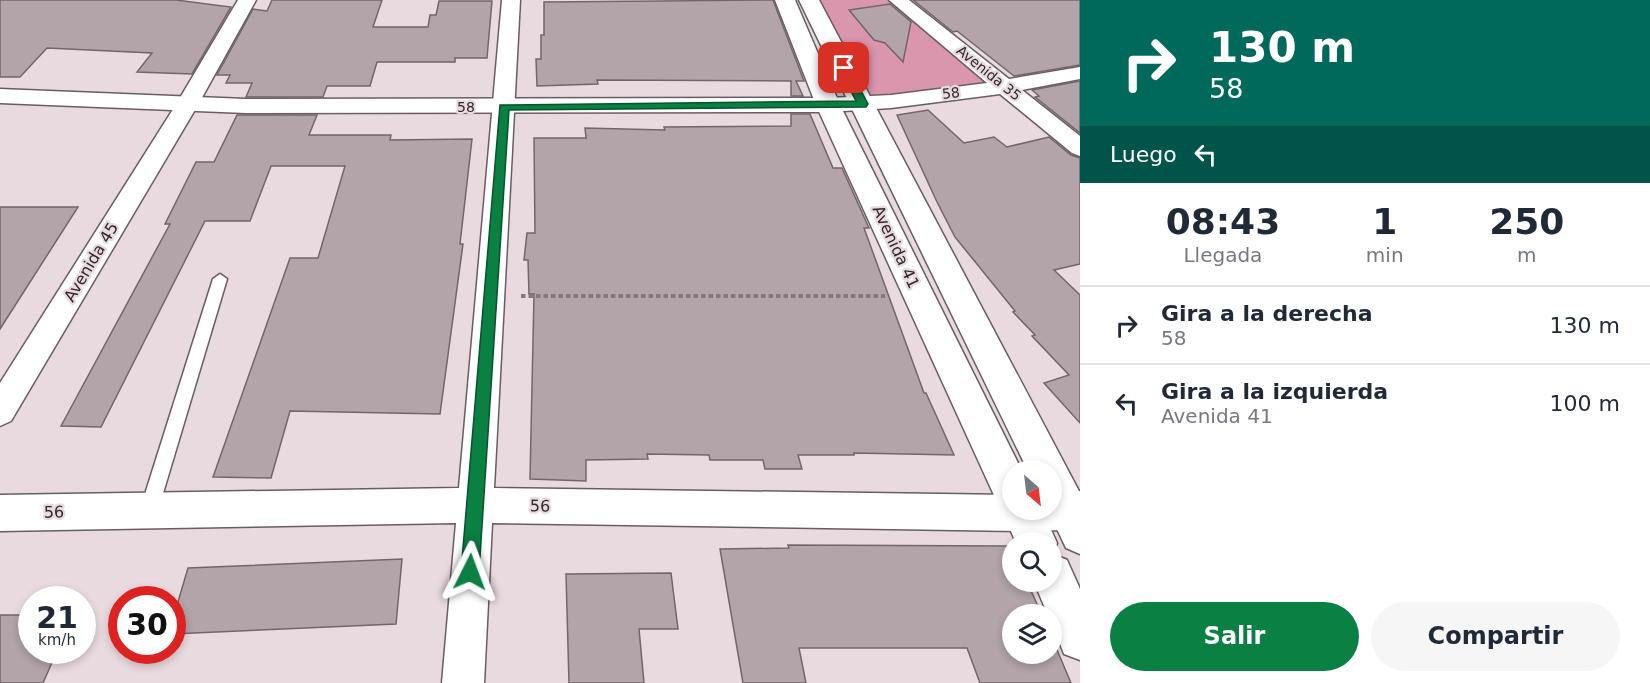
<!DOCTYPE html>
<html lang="es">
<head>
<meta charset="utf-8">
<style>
	body { margin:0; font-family:"DejaVu Sans",sans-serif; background:#f6f6f7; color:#1f2937; height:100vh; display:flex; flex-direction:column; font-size:22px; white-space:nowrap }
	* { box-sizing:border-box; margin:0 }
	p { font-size:20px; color:#747a83 }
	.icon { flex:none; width:33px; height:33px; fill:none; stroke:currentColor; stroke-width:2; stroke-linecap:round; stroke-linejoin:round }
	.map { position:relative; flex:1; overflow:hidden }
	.sheet { display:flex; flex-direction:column; background:#fff; width:570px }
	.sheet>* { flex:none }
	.guide { background:#00695c; color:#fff; overflow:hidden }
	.needle { width:39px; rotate:152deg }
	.buttons { position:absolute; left:1002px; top:460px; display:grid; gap:12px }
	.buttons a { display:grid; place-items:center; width:60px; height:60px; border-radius:50%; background:#fff; box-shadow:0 3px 9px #0003; font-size:30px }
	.speed { position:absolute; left:18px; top:586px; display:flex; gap:12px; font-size:30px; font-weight:700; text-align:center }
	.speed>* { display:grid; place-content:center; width:78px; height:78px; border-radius:50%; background:#fff; box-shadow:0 3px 9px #0003; line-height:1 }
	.speed small { font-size:15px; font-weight:400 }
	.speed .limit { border:9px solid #d22; background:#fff; color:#111 }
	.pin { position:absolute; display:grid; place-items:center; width:51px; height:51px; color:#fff; margin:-26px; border-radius:12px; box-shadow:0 3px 9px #0006 }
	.me { position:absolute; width:66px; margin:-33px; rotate:3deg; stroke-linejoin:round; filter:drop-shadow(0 0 4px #0008) }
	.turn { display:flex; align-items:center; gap:21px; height:126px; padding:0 30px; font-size:27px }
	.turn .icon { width:78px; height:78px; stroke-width:2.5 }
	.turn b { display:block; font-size:42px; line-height:51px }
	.then { display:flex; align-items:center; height:57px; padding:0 30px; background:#0003; gap:12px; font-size:22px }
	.eta { display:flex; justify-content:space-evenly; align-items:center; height:102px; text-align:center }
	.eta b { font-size:36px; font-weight:700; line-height:42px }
	.button { display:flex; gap:12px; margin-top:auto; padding:12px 30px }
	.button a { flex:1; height:69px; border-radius:36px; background:#0b8043; color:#fff; font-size:24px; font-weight:700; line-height:69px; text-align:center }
	.button a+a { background:#f6f6f7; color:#1f2937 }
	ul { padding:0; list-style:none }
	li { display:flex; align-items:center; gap:18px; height:78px; padding:0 30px; border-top:2px solid #e0e1e3 }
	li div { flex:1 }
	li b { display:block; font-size:22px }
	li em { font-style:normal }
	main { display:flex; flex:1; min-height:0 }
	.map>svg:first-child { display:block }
</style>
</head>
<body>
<main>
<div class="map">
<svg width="1080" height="683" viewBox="0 0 1080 683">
	<rect width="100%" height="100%" fill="#e9dadf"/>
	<path fill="#d996ad" d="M 809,0 L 898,0 L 1007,87 L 863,104 Z"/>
	<g fill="#b2a4a8" stroke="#73666a" stroke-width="1.5">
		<path d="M 0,0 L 176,0 L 231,7 L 192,74 L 137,72 L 152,53 L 47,48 L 20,77 L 0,77 Z"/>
		<path d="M 272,0 L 382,0 L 373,27 L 428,27 L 430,15 L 436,15 L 439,1 L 492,1 L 487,58 L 455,58 L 455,62 L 377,62 L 370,86 L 327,86 L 323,97 L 246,97 L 252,83 L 226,83 L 230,75 L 217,75 L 253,9 L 267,11 Z"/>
		<path d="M 773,0 L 804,81 L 796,81 L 803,96 L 791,96 L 791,81 L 597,80 L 598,84 L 537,86 L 536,59 L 541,59 L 541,35 L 544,35 L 544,2 Z"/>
		<path d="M 913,0 L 1080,0 L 1080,65 L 1014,76 L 957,31 L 953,32 Z"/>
		<path d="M 890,4 L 911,22 L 903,62 L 885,43 L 874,40 L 849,10 Z"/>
		<path d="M 1080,81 L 1080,133 L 1035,97 L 1039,96 L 1032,90 Z"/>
		<path d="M 928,110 L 964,143 L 994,137 L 1007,147 L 1049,137 L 1071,155 L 1080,158 L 1080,264 L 1054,270 L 1080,295 L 1080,423 L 1044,383 L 1069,375 L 1032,336 L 1035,335 L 1013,312 L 1015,311 L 955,237 L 937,202 L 897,115 Z"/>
		<path d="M 791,114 L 810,114 L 833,168 L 842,168 L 869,228 L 864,228 L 924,393 L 926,393 L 954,455 L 854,453 L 854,455 L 798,455 L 802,469 L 765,469 L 763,460 L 710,460 L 709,455 L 647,454 L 648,459 L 586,460 L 586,481 L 530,479 L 534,294 L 529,294 L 528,260 L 524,260 L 527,233 L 535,233 L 534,138 L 586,138 L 585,128 L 665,130 L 664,127 L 791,126 Z"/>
		<path d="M 237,115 L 317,115 L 309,135 L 391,135 L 390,140 L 472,139 L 460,244 L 463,244 L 440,414 L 290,411 L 271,478 L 213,477 L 290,258 L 318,258 L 345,166 L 271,166 L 250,221 L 205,221 L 101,427 L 61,426 L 170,224 L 165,224 L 196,162 L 214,162 Z"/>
		<path d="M 0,207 L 78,207 L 0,329 Z"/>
		<path d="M 788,545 L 1011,546 L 1012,582 L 1027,582 L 1042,615 L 1012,615 L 1012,654 L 1052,654 L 1052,638 L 1071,683 L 980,683 L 967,648 L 799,648 L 806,683 L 743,683 L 720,549 L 789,548 Z"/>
		<path d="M 402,559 L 396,624 L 172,634 L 172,622 L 188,568 Z"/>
		<path d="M 671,573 L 678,629 L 639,629 L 644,683 L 569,683 L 566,574 Z"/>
		<path d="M 0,615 L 32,615 L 32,651 L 57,651 L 43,683 L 0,683 Z"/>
	</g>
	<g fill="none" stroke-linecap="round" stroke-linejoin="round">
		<g stroke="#6a5d61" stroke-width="3">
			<path id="service" d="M 220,274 L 227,279 L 158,510 L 155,516 L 149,519 L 143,516 L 140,510 L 213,279 Z"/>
		</g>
		<g stroke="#6a5d61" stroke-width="3">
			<g id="minor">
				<path d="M 238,0 L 256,0 L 199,103 L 11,421 L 0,426 L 0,383 L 177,103 Z"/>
				<path d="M 502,0 L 520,0 L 494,488 L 1012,495 L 1012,510 L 1052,510 L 1052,495 L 1080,491 L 1080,527 L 1069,530 L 1023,531 L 492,523 L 484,683 L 442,683 L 456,523 L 0,531 L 0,495 L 459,488 Z"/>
				<path d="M 889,0 L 909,0 L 1009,79 L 1080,67 L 1080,79 L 1022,90 L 1080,136 L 1080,156 L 1072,153 L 1000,94 L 891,108 L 828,112 L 820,110 L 817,105 L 820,100 L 828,98 L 891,95 L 987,83 Z"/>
			</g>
		</g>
		<g stroke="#6a5d61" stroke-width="3">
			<path id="tertiary" d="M 0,89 L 246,99 L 828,98 L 836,100 L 840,105 L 836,110 L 828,112 L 246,113 L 0,103 Z"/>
		</g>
		<g stroke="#6a5d61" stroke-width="3">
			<g id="primary">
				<path d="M 775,0 L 795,0 L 840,105 L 1022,471 L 1012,471 L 1012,510 L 1042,510 L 1057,543 L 1053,554 L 1067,560 L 1080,589 L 1080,660 L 1064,654 L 1052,623 L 1052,615 L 1048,615 L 1034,582 L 1052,582 L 1052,543 L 1016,543 L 1002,510 L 1004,506 L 998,504 L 816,105 Z"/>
				<path d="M 799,0 L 819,0 L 1080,493 L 1080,554 L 1066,548 L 1048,510 L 1052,510 L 1052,471 L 1028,471 Z"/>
			</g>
		</g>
		<path stroke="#83797c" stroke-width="4" stroke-dasharray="4.5 3" stroke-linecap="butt" d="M 521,296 L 885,296"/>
		<use href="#service" fill="#fff" fill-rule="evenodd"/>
		<use href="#minor" fill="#fff" fill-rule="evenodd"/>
		<use href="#tertiary" fill="#fff" fill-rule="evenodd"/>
		<use href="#primary" fill="#fff" fill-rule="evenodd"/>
	</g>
	<path fill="#0b8043" stroke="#07532c" stroke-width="1.5" d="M 841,66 L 849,68 L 868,104 L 866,107 L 509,110 L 479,572 L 476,578 L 470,580 L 464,578 L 461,572 L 500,105 L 856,101 L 839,68 Z"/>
	<g text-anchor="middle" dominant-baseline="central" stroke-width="4.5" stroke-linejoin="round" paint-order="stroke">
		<g font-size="14" fill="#2d282a" stroke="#e9dadf">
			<text transform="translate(989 73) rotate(39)">Avenida 35</text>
			<text transform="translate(951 93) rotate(-7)">58</text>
			<text x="466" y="107">58</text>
		</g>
		<g font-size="16" fill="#2d282a" stroke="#e9dadf">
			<text transform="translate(896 247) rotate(65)">Avenida 41</text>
			<text transform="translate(91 262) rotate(-59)">Avenida 45</text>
			<text transform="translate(540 506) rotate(1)">56</text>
			<text transform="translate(54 512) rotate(-1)">56</text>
		</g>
	</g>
</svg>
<div class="buttons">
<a><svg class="needle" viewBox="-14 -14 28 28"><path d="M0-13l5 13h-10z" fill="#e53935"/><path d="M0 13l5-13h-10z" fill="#747a83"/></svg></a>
<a><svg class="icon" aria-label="search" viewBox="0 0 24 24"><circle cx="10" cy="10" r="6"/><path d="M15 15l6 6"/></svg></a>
<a><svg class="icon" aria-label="layers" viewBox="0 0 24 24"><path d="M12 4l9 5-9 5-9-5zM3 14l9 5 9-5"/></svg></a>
</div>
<div class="speed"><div>21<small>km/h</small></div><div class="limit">30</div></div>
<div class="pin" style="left:844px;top:68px;background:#d93025"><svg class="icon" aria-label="arrive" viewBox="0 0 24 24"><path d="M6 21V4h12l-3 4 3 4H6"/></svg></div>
<svg class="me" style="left:470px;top:572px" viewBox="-20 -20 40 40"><path d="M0-17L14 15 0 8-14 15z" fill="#0b8043" stroke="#fff" stroke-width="4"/></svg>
</div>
<section class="sheet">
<div class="guide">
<div class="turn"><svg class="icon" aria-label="right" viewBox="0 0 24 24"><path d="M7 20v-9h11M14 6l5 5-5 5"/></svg><div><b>130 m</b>58</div></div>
<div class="then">Luego<svg class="icon" aria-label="left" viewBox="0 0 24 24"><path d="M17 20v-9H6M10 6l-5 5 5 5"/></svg></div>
</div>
<div class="eta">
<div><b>08:43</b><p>Llegada</p></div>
<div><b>1</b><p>min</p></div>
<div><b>250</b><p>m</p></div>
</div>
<ul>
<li><svg class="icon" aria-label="right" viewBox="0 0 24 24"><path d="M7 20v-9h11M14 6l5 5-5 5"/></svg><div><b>Gira a la derecha</b><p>58</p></div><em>130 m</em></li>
<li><svg class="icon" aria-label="left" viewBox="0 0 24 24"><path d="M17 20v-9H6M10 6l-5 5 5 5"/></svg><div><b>Gira a la izquierda</b><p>Avenida 41</p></div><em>100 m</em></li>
</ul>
<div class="button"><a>Salir</a><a>Compartir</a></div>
</section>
</main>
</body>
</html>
